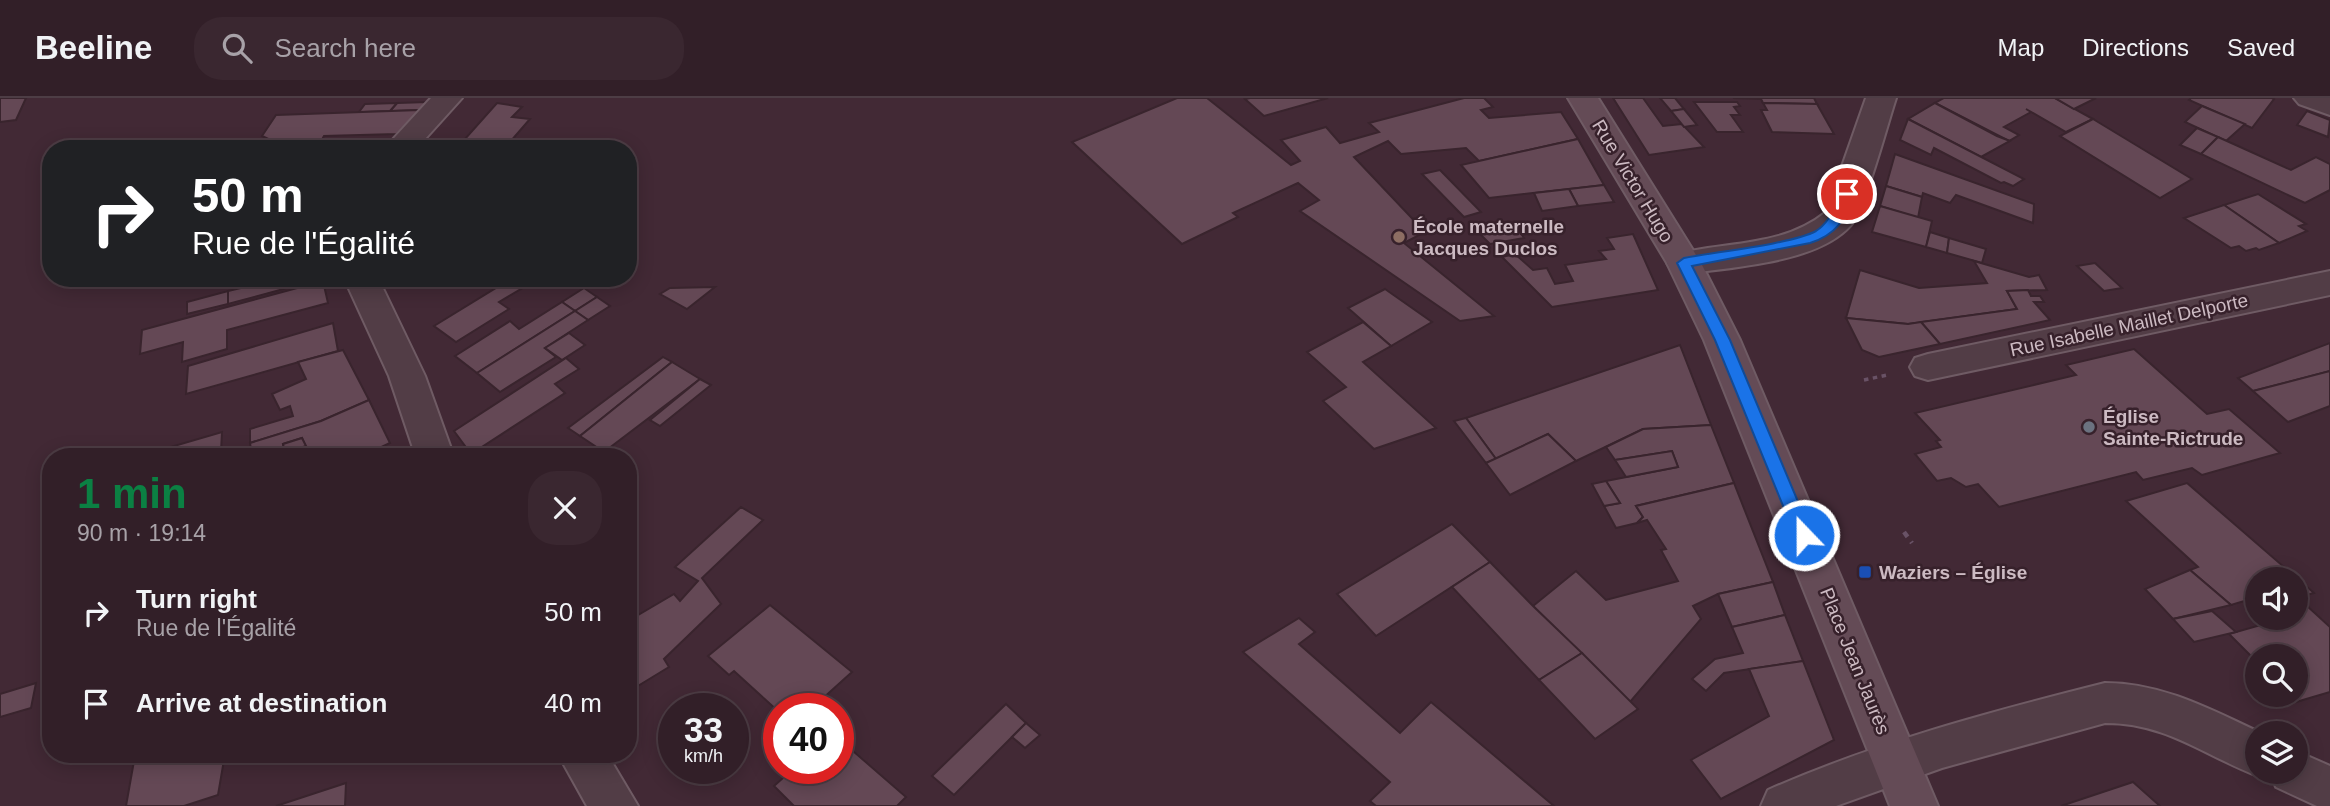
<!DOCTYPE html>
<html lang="en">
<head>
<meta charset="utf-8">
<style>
	body { margin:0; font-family:Arial,sans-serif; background:#3a2730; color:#f1f3f6; height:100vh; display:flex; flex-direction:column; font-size:26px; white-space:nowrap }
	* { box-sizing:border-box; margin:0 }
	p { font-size:23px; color:#a8a2a8 }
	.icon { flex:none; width:38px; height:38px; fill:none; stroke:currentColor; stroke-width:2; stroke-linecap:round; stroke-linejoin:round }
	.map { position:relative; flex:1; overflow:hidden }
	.side { position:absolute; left:42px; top:350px; width:595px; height:315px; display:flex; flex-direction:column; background:#321f28; border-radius:28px; box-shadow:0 4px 18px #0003,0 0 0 2px #4d3d45 }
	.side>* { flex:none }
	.guide { position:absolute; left:42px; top:42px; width:595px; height:147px; border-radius:28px; box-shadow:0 4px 18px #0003,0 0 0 2px #4d3d45; background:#202124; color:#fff; overflow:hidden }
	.controls { position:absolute; left:2245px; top:469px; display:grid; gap:14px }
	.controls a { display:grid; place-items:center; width:63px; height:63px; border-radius:50%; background:#321f28; box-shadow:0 4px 18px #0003,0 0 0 2px #4d3d45; font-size:35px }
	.speed { position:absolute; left:658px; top:595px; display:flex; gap:14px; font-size:35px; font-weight:700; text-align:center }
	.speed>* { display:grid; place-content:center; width:91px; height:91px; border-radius:50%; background:#321f28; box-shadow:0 4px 18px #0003,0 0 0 2px #4d3d45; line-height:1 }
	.speed small { font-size:18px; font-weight:400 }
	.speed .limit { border:10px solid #d22; background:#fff; color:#111 }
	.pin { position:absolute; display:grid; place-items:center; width:60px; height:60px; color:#fff; margin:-30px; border:4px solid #fff; border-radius:50%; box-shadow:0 2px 7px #0007 }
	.me { position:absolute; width:77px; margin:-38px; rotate:338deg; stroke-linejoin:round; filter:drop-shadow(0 0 5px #0008) }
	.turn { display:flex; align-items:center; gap:24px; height:147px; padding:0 35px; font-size:32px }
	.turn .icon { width:91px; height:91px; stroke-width:2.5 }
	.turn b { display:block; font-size:49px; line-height:60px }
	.round { display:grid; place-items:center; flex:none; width:74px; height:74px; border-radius:28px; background:#3a2730 }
	.head { display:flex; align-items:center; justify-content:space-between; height:119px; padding:0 35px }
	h1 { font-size:42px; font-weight:700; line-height:52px; color:#0b8043 }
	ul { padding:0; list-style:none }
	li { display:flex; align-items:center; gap:21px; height:91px; padding:0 35px }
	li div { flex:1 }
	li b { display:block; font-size:26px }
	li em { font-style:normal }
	header { display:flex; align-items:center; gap:42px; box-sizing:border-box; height:98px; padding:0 35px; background:#321f28; border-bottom:2px solid #4d3d45 }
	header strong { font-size:33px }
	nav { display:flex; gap:38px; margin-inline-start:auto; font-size:24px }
	.search { width:490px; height:63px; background:#3a2730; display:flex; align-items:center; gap:18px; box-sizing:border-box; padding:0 24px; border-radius:28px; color:#a8a2a8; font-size:26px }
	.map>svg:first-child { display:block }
</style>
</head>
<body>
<header>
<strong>Beeline</strong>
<div class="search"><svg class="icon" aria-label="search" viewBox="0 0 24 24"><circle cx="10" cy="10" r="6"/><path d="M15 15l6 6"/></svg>Search here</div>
<nav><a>Map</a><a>Directions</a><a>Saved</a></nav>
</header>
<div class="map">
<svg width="2330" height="708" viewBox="0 0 2330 708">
	<rect width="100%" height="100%" fill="#422935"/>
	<g fill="#644855" stroke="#39242d" stroke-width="2">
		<path d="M 0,0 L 26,0 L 16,22 L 0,24 Z"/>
		<path d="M 1177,0 L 1207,0 L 1291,67 L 1300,63 L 1281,42 L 1326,29 L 1340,45 L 1379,34 L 1369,25 L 1464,0 L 1484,0 L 1493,9 L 1481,12 L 1489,20 L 1561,14 L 1578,41 L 1479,63 L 1466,50 L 1401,56 L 1388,43 L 1354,59 L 1425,134 L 1404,145 L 1494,218 L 1460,223 L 1300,113 L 1319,102 L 1298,85 L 1233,115 L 1238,119 L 1182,146 L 1072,44 Z"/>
		<path d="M 1250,0 L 1328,0 L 1264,18 L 1245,1 Z"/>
		<path d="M 1613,0 L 1643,0 L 1663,28 L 1682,26 L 1704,49 L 1649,57 Z"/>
		<path d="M 1660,0 L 1675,0 L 1684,11 L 1671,13 Z"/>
		<path d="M 1733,0 L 1814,0 L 1817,6 L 1763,5 L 1761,1 Z"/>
		<path d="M 1944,0 L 2055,0 L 2093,21 L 2066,34 L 2026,11 L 2031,14 L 2004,29 L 2019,37 L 2009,43 L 1935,5 Z"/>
		<path d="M 2055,0 L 2096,0 L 2074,11 Z"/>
		<path d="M 2191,0 L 2272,0 L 2274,1 L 2252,30 L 2189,2 Z"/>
		<path d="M 428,4 L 420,12 L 390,13 L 397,5 Z"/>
		<path d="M 1694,4 L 1737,4 L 1740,8 L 1734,9 L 1740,17 L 1731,17 L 1743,34 L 1717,34 Z"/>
		<path d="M 397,5 L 390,13 L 359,14 L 365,6 Z"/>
		<path d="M 497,5 L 522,9 L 512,19 L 530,21 L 504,51 L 456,51 Z"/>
		<path d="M 1763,5 L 1817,6 L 1834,36 L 1772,34 L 1761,12 L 1767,12 Z"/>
		<path d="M 1935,5 L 1997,38 L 2010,43 L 1981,59 L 1908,21 Z"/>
		<path d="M 2202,8 L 2245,26 L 2226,43 L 2185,24 Z"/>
		<path d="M 1684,11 L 1697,27 L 1684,29 L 1671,13 Z"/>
		<path d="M 420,12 L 397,36 L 324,38 L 320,45 L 279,46 L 262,38 L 276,17 Z"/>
		<path d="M 2307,13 L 2330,22 L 2328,39 L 2297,27 Z"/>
		<path d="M 1908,21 L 1962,49 L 2024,81 L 2013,88 L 2004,84 L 2001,85 L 1934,50 L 1931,57 L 1900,42 Z"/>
		<path d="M 2093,21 L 2192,81 L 2160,100 L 2060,38 Z"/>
		<path d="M 2197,30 L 2218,39 L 2201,56 L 2180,47 Z"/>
		<path d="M 2218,39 L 2291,72 L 2316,59 L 2330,66 L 2330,92 L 2305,105 L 2201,56 Z"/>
		<path d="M 1578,41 L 1604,87 L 1489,100 L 1461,67 Z"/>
		<path d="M 1895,56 L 2034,106 L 2033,125 L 1956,97 L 1950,105 L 1923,95 L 1922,99 L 1886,88 Z"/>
		<path d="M 1440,72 L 1481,114 L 1464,119 L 1422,76 Z"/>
		<path d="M 1604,87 L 1614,104 L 1578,108 L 1569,91 Z"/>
		<path d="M 1886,88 L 1922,99 L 1918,120 L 1880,108 Z"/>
		<path d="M 1569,91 L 1578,108 L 1542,113 L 1534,95 Z"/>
		<path d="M 2258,96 L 2306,126 L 2299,128 L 2307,133 L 2279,145 L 2224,107 Z"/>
		<path d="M 2224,107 L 2279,145 L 2259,152 L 2256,150 L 2246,153 L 2239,148 L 2231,150 L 2184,120 Z"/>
		<path d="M 1880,108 L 1932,123 L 1926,149 L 1872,134 Z"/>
		<path d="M 1516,128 L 1524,140 L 1490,146 L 1478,134 Z"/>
		<path d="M 1930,134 L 1949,140 L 1947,155 L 1926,149 Z"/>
		<path d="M 1633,136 L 1658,192 L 1552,209 L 1502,159 L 1515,156 L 1533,172 L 1547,170 L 1555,186 L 1573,183 L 1565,167 L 1606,161 L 1599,153 L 1614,151 L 1607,140 Z"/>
		<path d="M 1949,140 L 1986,151 L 1982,165 L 1947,155 Z"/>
		<path d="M 1974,163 L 2029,179 L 2039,177 L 2047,192 L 2007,193 L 2017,211 L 1908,226 L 1846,220 L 1860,172 L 1919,190 L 1987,185 Z"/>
		<path d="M 2095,165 L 2122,190 L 2104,193 L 2077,168 Z"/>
		<path d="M 284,180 L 317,182 L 228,206 L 228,193 Z"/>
		<path d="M 512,180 L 546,180 L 536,186 L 533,184 L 499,204 L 509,211 L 456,244 L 434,228 Z"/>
		<path d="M 323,183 L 328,205 L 227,232 L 227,251 L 182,264 L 183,244 L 140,256 L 142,232 Z"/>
		<path d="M 715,189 L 687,211 L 660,196 L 670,190 Z"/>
		<path d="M 584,190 L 597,199 L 575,213 L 562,204 Z"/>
		<path d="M 1385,191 L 1432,224 L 1391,248 L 1348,210 Z"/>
		<path d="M 2028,192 L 2031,198 L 2040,198 L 2044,204 L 2034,204 L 2050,222 L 1940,246 L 1921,224 L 2017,211 L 2007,193 Z"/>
		<path d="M 228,193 L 228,206 L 187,216 L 187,204 Z"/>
		<path d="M 597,199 L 610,208 L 588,222 L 575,213 Z"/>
		<path d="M 562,204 L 575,213 L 477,275 L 455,258 L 510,223 L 519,231 Z"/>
		<path d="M 575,213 L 588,222 L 545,250 L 556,259 L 500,294 L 477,275 Z"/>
		<path d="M 1846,220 L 1908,226 L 1921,224 L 1940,246 L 1879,259 L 1862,252 Z"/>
		<path d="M 1363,224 L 1391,248 L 1363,264 L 1436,330 L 1374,351 L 1323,303 L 1346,289 L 1307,254 Z"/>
		<path d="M 333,225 L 338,253 L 186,296 L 188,268 Z"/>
		<path d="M 569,235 L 585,247 L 562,262 L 545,250 Z"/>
		<path d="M 2330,245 L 2330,273 L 2253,293 L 2238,280 Z"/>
		<path d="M 1680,247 L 1711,327 L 1643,331 L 1576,363 L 1548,336 L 1496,361 L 1466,320 Z"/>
		<path d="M 2134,251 L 2207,316 L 2229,311 L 2280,355 L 2202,377 L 2192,370 L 2143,382 L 2136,374 L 1999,409 L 1978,386 L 1966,389 L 1951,380 L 1937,383 L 1915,356 L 1941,349 L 1936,343 L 1940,342 L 1915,315 L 2076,277 L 2066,267 Z"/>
		<path d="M 343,252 L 369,302 L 321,323 L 250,345 L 250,331 L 293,318 L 290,308 L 280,312 L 272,296 L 306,281 L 298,264 Z"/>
		<path d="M 663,259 L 672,264 L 580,338 L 568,330 Z"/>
		<path d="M 566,260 L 579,271 L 555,286 L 565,295 L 471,356 L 454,333 Z"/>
		<path d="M 672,264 L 700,281 L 604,354 L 580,338 Z"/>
		<path d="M 2330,273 L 2330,308 L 2288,324 L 2253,293 Z"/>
		<path d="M 700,281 L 711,287 L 660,328 L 650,322 Z"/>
		<path d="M 369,302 L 390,345 L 360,359 L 310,359 L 302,340 L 283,346 L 285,355 L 275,359 L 252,359 L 250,345 L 321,323 Z"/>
		<path d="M 1466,320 L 1496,361 L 1486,365 L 1454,323 Z"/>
		<path d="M 1711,327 L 1734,385 L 1636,408 L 1643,419 L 1637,425 L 1616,430 L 1604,408 L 1620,405 L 1606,383 L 1678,369 L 1672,353 L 1615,362 L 1606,349 L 1643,331 Z"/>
		<path d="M 222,334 L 221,354 L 207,359 L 150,359 L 150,355 Z"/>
		<path d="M 1548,336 L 1576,363 L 1510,397 L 1486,365 Z"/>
		<path d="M 302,340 L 306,348 L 285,355 L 283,346 Z"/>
		<path d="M 1672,353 L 1678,369 L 1626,379 L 1615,362 Z"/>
		<path d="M 1606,383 L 1620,405 L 1604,408 L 1592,386 Z"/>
		<path d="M 1734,385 L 1773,484 L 1718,496 L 1693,508 L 1701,521 L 1630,604 L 1533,508 L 1576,473 L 1606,502 L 1678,483 L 1661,452 L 1666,451 L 1647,422 L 1637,425 L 1643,419 L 1636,408 Z"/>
		<path d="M 2187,385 L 2314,495 L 2298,499 L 2306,507 L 2296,510 L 2296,481 L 2258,481 L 2258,499 L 2231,507 L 2190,472 L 2198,469 L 2126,403 Z"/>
		<path d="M 741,409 L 763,422 L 702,480 L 721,506 L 664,561 L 669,569 L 628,594 L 628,523 L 674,496 L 680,503 L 698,483 L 675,469 Z"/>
		<path d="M 1452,426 L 1490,464 L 1376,538 L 1337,496 Z"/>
		<path d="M 1490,464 L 1533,508 L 1582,555 L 1539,582 L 1452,489 Z"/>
		<path d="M 2190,472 L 2231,507 L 2173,521 L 2145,491 Z"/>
		<path d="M 1773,484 L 1785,517 L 1732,529 L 1718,496 Z"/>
		<path d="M 770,507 L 852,574 L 811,611 L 779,611 L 779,614 L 734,573 L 729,577 L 708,558 Z"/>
		<path d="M 2306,507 L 2330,529 L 2330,594 L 2296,604 L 2289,597 L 2296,597 L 2296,558 L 2258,558 L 2258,565 L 2229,536 L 2271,524 L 2280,532 L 2290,528 L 2282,520 L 2296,520 L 2296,510 Z"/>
		<path d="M 2212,513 L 2236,534 L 2194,544 L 2173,521 Z"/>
		<path d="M 1785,517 L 1803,563 L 1724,575 L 1706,593 L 1692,581 L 1715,561 L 1743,555 L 1732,529 Z"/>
		<path d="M 1299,520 L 1315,534 L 1299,546 L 1400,635 L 1431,604 L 1554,708 L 1376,708 L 1370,703 L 1390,684 L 1243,554 Z"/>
		<path d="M 1582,555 L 1638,611 L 1595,641 L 1539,582 Z"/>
		<path d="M 1803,563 L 1834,642 L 1721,701 L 1691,662 L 1769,618 L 1749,571 Z"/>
		<path d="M 36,585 L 31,610 L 0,619 L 0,596 Z"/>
		<path d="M 1006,606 L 1026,625 L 954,697 L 932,678 Z"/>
		<path d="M 1026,625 L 1040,637 L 1025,650 L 1012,639 Z"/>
		<path d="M 838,640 L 906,699 L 897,708 L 794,708 L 774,688 L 794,670 L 838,670 Z"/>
		<path d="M 160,656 L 225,656 L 218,697 L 184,708 L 126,708 L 134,663 Z"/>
		<path d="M 2133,684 L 2160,708 L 2061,708 Z"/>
		<path d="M 346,685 L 345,708 L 276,708 Z"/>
	</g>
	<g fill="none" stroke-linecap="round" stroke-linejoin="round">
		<g stroke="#6f5b64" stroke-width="4">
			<g id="street">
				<path d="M 431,0 L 462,0 L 416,51 L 384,51 Z"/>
				<path d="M 1866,0 L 1896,0 C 1888,24 1865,111 1851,127 C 1818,165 1732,169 1684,176 L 1672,173 L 1667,165 L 1672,157 C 1724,143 1782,150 1826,114 Z"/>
				<path d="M 2294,0 L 2330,0 L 2330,17 L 2299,6 Z"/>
				<path d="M 2330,173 L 2330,197 L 1928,282 L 1915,278 L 1910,269 L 1915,260 L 1928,256 Z"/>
				<path d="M 344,180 L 378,180 L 425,278 L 454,359 L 416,359 L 389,278 Z"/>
				<path d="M 2105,585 C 2162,585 2210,611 2261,635 L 2258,635 L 2258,674 L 2296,674 L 2296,653 L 2330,668 L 2330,708 L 2317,708 L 2276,689 L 2270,674 L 2258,678 C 2203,657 2167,625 2105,625 L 1942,670 L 1836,708 L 1761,708 L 1768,692 C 1877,644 1990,614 2105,585 Z"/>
				<path d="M 558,656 L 607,656 L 638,708 L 587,708 Z"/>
			</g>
		</g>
		<g stroke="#6f5b64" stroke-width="4">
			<path id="secondary" d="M 1568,0 L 1598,0 L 1701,165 L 1740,242 L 1938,708 L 1890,708 L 1704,242 L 1667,165 Z"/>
		</g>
		<path stroke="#695266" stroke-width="3.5" stroke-dasharray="4.5 4.5" stroke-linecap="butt" d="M 1864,282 L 1887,277"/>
		<path stroke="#695266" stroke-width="4.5" stroke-dasharray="6 6" stroke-linecap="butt" d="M 1904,434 L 1912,445"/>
		<use href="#street" fill="#523d46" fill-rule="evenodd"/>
		<use href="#secondary" fill="#644b56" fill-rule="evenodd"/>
	</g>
	<path fill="#1a73e8" stroke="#114b97" stroke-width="2" d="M 1847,92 L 1854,96 C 1846,121 1836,137 1810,145 L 1692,168 L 1730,242 L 1812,437 L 1804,444 L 1795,437 L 1715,242 L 1677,165 L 1684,160 C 1714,154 1792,146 1816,133 C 1834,122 1838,95 1847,92 Z"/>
	<circle fill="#8d6e63" stroke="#37212b" stroke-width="2.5" cx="1399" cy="139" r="7"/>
	<circle fill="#6b7280" stroke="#37212b" stroke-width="2.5" cx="2089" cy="329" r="7"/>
	<rect fill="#1a4fb4" stroke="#37212b" stroke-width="2.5" x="1858" y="467" width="14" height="14" rx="3.5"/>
	<g text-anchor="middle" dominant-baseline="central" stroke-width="5" stroke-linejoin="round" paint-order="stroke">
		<g font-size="19" fill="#ccbac2" stroke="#37212b">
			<text transform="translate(1633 83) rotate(59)">Rue Victor Hugo</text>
			<text transform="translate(2129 227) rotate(-12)">Rue Isabelle Maillet Delporte</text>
			<text transform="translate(1855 563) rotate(68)">Place Jean Jaurès</text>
		</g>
		<g font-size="19" font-weight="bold" fill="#ccbac2" stroke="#37212b" text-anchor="start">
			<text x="1413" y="128">École maternelle<tspan x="1413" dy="22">Jacques Duclos</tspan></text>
			<text x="2103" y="318">Église<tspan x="2103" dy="22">Sainte-Rictrude</tspan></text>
			<text x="1879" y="474">Waziers – Église</text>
		</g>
	</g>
</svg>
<div class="controls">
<a><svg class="icon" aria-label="sound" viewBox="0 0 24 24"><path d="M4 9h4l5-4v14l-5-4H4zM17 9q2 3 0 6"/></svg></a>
<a><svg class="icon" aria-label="search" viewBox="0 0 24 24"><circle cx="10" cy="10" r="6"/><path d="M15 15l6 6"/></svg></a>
<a><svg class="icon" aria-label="layers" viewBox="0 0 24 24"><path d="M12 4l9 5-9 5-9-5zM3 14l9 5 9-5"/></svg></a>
</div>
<div class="speed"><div>33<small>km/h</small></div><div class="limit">40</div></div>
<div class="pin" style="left:1847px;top:96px;background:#d93025"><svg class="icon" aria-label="arrive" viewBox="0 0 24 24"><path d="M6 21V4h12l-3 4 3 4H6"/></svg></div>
<svg class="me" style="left:1804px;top:437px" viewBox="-20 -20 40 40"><circle r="17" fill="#1a73e8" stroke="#fff" stroke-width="3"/><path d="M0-11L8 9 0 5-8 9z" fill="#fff"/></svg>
<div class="guide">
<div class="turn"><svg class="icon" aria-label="right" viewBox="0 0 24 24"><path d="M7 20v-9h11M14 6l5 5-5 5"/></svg><div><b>50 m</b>Rue de l'Égalité</div></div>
</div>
<section class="side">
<div class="head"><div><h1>1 min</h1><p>90 m · 19:14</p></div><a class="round"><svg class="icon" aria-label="close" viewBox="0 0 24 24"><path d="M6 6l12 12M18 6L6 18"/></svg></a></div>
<ul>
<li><svg class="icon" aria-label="right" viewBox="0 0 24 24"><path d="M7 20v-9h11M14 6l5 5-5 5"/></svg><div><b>Turn right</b><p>Rue de l'Égalité</p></div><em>50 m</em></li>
<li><svg class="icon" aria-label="arrive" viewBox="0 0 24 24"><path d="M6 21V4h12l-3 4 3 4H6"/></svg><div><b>Arrive at destination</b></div><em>40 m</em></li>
</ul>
</section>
</div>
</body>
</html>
